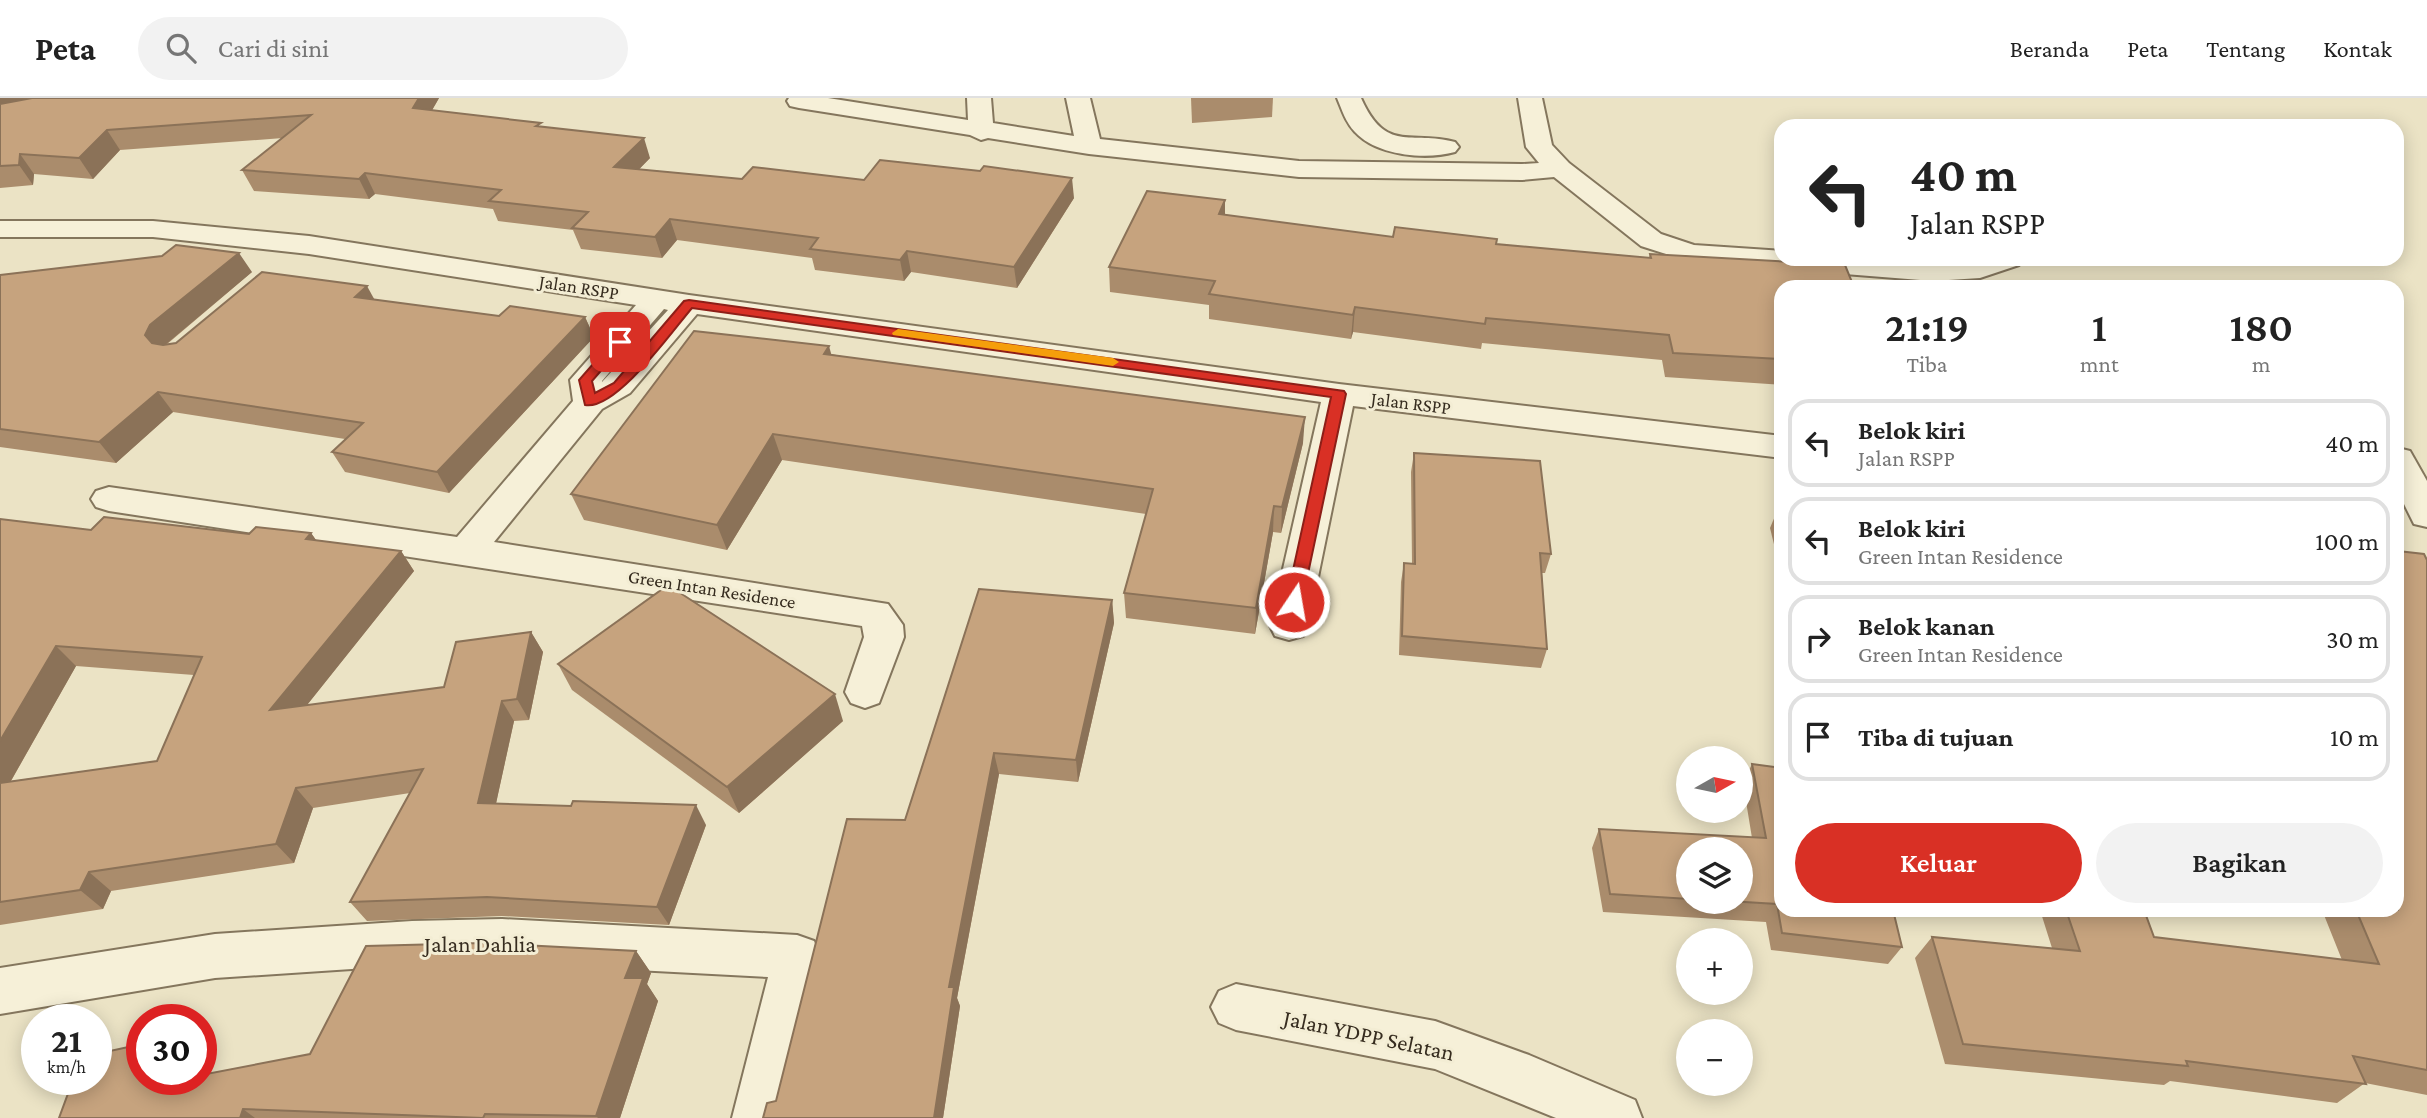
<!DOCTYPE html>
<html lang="id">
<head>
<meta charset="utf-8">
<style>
	body { margin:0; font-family:"Crimson Pro",serif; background:#f2f2f2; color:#222; height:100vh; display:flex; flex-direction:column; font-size:26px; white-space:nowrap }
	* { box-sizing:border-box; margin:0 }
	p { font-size:23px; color:#767676 }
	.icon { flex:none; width:38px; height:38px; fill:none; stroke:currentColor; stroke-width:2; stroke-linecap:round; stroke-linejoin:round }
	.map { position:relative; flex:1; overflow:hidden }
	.details { position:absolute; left:1774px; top:182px; width:630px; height:637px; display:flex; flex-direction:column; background:#fff; border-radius:21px; box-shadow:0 4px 18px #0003 }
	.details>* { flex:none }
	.guide { position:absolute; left:1774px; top:21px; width:630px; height:147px; border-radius:21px; box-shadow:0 4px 18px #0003; background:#fff; color:#222; overflow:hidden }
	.needle { width:46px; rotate:81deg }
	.buttons { position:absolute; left:1676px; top:648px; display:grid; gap:14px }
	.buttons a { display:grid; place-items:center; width:77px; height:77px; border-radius:50%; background:#fff; box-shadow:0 4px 18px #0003; font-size:35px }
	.speed { position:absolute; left:21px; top:906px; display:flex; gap:14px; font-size:35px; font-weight:700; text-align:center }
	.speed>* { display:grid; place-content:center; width:91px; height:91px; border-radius:50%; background:#fff; box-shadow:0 4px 18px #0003; line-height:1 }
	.speed small { font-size:18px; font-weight:400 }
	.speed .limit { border:10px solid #d22; background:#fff; color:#111 }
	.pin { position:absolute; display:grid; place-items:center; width:60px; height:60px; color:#fff; margin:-30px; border-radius:14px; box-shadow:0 4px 10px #0006 }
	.me { position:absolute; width:77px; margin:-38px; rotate:12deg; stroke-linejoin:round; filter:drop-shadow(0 0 5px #0008) }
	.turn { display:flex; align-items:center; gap:24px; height:147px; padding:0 21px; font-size:32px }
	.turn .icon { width:91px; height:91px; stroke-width:2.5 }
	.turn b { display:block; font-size:49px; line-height:60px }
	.eta { display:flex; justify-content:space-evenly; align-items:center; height:119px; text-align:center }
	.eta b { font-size:42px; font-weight:600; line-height:49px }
	.action { display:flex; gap:14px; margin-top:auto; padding:14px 21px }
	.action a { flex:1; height:80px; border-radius:42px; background:#d93025; color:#fff; font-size:28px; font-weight:600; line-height:80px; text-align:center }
	.action a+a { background:#f2f2f2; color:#222 }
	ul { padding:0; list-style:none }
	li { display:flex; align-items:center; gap:21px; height:88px; margin:0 14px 10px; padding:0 7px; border:4px solid #e0e0e0; border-radius:21px }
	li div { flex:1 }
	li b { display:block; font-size:26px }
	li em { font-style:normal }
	header { display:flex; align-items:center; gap:42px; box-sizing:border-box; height:98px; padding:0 35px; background:#fff; border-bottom:2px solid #e0e0e0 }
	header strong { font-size:33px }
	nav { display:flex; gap:38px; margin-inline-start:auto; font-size:24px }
	.search { width:490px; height:63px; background:#f2f2f2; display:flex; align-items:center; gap:18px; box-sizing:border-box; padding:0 24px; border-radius:38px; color:#767676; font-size:26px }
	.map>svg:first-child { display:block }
</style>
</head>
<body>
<header>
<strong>Peta</strong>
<div class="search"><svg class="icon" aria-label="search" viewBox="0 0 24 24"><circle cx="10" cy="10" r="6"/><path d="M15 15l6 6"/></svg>Cari di sini</div>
<nav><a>Beranda</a><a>Peta</a><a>Tentang</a><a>Kontak</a></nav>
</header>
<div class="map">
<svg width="2427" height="1020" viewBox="0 0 2427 1020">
	<rect width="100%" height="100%" fill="#ebe3c5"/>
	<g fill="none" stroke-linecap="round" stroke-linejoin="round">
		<g stroke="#84765d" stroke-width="4">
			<g id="minor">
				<path d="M 789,0 L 828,0 L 968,22 L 967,0 L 991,0 L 993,25 L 1074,38 L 1066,0 L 1090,0 L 1100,41 L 1299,63 L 1522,66 L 1539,65 L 1526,49 L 1518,0 L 1542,0 L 1552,47 L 1569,65 L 1661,136 L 1694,147 L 1782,153 L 1782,161 L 1879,161 L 1933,165 L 2023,161 L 2019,167 L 1980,180 L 1933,183 L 1691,164 L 1641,148 L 1554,79 L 1522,82 L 1299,79 L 1089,56 L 988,40 L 981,42 L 970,37 L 799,10 L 790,8 L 787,3 Z"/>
				<path d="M 1337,0 L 1361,0 C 1386,56 1410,32 1455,44 L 1459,49 L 1455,54 C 1426,62 1377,58 1355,34 C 1346,25 1342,12 1337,0 Z"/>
				<path d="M 0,123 L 153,123 L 309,138 L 689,197 L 1339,286 L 1782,338 L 1782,360 L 1353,308 L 1308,528 L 1303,538 L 1289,542 L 1275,538 L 1270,528 L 1321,304 L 697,216 L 630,295 L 602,311 L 494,444 L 888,506 L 903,527 L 904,539 L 879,605 L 865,610 L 851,605 L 845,594 L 864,539 L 862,528 L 109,413 L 96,409 L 91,401 L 96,393 L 109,389 L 457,439 L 573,303 L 570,282 L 636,207 L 309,156 L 153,139 L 0,139 ZM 664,211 L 668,212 L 602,284 L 602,283 Z"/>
				<path d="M 2398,350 L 2410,353 L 2427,383 L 2427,429 L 2414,426 L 2398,394 Z"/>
				<path d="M 502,821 L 797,837 L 814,843 L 821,859 L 784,1020 L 732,1020 L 768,879 L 502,865 L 412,867 L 215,880 L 0,916 L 0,870 L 215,836 L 412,823 Z"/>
				<path d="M 1236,886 L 1435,923 L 1529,957 L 1635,1002 L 1642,1020 L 1556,1020 L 1435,971 L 1236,932 L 1219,925 L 1211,909 L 1219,893 Z"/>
			</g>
		</g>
		<use href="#minor" fill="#f6f0d8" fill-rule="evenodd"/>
	</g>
	<g fill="#aa8c6c" fill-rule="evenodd">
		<path d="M 0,0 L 439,0 L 432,12 L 542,29 L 650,60 L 639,71 L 742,81 L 864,82 L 1074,100 L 1017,190 L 911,174 L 904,183 L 815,172 L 812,160 L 677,142 L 662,160 L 581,151 L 573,132 L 498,123 L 493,111 L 375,96 L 369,101 L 254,93 L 242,72 L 283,40 L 120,52 L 93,81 L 34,76 L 33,87 L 0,90 Z"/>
		<path d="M 1191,0 L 1273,0 L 1272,19 L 1192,25 Z"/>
		<path d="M 1225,117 L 1393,139 L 1496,146 L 1649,160 L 1650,156 L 1782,189 L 1782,287 L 1665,279 L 1662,262 L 1482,245 L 1481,251 L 1353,234 L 1351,241 L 1209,221 L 1209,207 L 1110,194 L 1109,169 Z"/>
		<path d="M 252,174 L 166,247 L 374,202 L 499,218 L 585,219 L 594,239 L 449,395 L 345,374 L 332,354 L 345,341 L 173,314 L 116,365 L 0,349 L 0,177 Z"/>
		<path d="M 831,256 L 1303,345 L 1281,435 L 1273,434 L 1255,536 L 1126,520 L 1124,495 L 1146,416 L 782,362 L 727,452 L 584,422 L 571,396 Z"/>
		<path d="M 1414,355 L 1551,456 L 1545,475 L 1542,475 L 1547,551 L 1541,570 L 1399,557 L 1401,484 L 1404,465 L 1412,465 L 1411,374 Z"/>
		<path d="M 1778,411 L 1782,424 L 1782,479 L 1770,430 Z"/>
		<path d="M 0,421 L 91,432 L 249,436 L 311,435 L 316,442 L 401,453 L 414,473 L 307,607 L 444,589 L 531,534 L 543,554 L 529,622 L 514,623 L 496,705 L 706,727 L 669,827 L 502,818 L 367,823 L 350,804 L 410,695 L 313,710 L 294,765 L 111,793 L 103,811 L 0,827 ZM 76,568 L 194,577 L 157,663 L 11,683 Z"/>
		<path d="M 2427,462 L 2427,997 L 2365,985 L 2337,1005 L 2170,983 L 2164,987 L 1945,966 L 1915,860 L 1932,839 L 2052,850 L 2040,812 L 2144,812 L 2154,839 L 2342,862 L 2322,812 L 2398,812 Z"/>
		<path d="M 1112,502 L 1114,525 L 1078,684 L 999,676 L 957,900 L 960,908 L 943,1020 L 763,1020 L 776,1003 L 905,722 Z"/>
		<path d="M 558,566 L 843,623 L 739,715 L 572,592 Z"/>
		<path d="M 1752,666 L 1902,849 L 1888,866 L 1771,852 L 1766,824 L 1603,814 L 1592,750 L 1599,731 L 1752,740 L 1743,685 ZM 1689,751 L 1741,803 L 1689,803 Z"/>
		<path d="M 636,853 L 651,875 L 647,886 L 658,903 L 620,1020 L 59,1020 L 142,982 L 201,982 L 310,956 Z"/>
	</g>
	<g fill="#8b7258">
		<path d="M 0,0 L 43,0 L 0,7 Z"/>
		<path d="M 419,0 L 439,0 L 422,30 L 413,10 Z"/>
		<path d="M 107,32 L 120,52 L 93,81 L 79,60 Z"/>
		<path d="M 644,40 L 650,60 L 622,89 L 614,69 Z"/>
		<path d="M 20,56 L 34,76 L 33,87 L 19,67 Z"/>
		<path d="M 365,75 L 375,96 L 369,101 L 359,81 Z"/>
		<path d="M 1072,80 L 1074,100 L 1017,190 L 1014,169 Z"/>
		<path d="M 1225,102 L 1225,126 L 1219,116 Z"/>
		<path d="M 670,121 L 677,142 L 662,160 L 655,139 Z"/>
		<path d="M 907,153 L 911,174 L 904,183 L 900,162 Z"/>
		<path d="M 239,155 L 252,174 L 165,247 L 160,258 L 145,237 L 150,227 Z"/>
		<path d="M 367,188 L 378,208 L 355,199 Z"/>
		<path d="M 1355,209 L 1353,234 L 1351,241 L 1353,217 Z"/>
		<path d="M 585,219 L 594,239 L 449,395 L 437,374 Z"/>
		<path d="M 829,248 L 836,273 L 824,256 Z"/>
		<path d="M 158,294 L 173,314 L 116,365 L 99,344 Z"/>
		<path d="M 1305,319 L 1303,345 L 1281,435 L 1282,409 Z"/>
		<path d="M 773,336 L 782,362 L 727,452 L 717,427 Z"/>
		<path d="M 1274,408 L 1273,434 L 1255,536 L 1256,510 Z"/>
		<path d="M 311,435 L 325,455 L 306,441 Z"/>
		<path d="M 401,453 L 414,473 L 287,632 L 270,612 Z"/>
		<path d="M 1112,502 L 1114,525 L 1078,684 L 1076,662 Z"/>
		<path d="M 531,534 L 543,554 L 529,622 L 517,601 Z"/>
		<path d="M 56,548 L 76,568 L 0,702 L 0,643 Z"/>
		<path d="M 835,596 L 843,623 L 739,715 L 727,689 Z"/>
		<path d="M 502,603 L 514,623 L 492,724 L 478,705 Z"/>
		<path d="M 994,655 L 999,676 L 957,900 L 960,908 L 943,1020 L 934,1020 L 949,889 Z"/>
		<path d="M 296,690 L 313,710 L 294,765 L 276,746 Z"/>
		<path d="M 696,707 L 706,727 L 669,827 L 657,809 Z"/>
		<path d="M 89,774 L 111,793 L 103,811 L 80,792 Z"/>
		<path d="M 636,853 L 651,875 L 647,886 L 658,903 L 620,1020 L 598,1020 L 596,1018 L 625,880 Z"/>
		<path d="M 154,982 L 190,982 L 152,987 Z"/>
		<path d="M 243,1011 L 255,1020 L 240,1020 Z"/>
	</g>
	<g fill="#c6a37e" stroke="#8b7258" stroke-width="2">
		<path d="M 32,0 L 419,0 L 413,10 L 541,25 L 536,28 L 644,40 L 614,69 L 742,81 L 753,69 L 864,82 L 880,62 L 980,73 L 984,68 L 1072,80 L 1014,169 L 907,153 L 900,162 L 810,151 L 818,140 L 670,121 L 655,139 L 572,130 L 588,114 L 489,103 L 501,92 L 365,75 L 359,81 L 242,72 L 311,17 L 107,32 L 79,60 L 20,56 L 19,67 L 0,68 L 0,6 Z"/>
		<path d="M 1147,93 L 1225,102 L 1219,116 L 1393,139 L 1395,129 L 1497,141 L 1496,146 L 1651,160 L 1650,156 L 1845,167 L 1854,189 L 1782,189 L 1782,261 L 1673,255 L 1669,237 L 1486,220 L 1485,226 L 1355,209 L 1353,217 L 1209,196 L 1215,183 L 1109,169 Z"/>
		<path d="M 176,147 L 239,155 L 150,227 L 145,237 L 152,245 L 163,247 L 176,245 L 262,174 L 367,188 L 355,199 L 499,218 L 510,208 L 585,219 L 437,374 L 332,354 L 363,325 L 158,294 L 99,344 L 0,331 L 0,177 L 162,158 Z"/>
		<path d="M 2064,187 L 2085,189 L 2065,189 Z"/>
		<path d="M 694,233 L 829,248 L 824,256 L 1305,319 L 1282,409 L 1274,408 L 1256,510 L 1124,495 L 1153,391 L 773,336 L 717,427 L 571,396 Z"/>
		<path d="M 1414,355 L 1540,363 L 1551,456 L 1540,455 L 1547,551 L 1402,538 L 1404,465 L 1415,466 Z"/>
		<path d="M 1778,411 L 1782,411 L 1782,424 Z"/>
		<path d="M 104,419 L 249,436 L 256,429 L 311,435 L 306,441 L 401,453 L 270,612 L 444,589 L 456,544 L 531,534 L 517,601 L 502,603 L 478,705 L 571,708 L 573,703 L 696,707 L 657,809 L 487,799 L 350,804 L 423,671 L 296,690 L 276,746 L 89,774 L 80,792 L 0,804 L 0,685 L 157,663 L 202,559 L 56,548 L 0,643 L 0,421 L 91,432 Z"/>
		<path d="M 2398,453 L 2424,456 L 2427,462 L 2427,972 L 2353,958 L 2366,986 L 2186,963 L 2188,968 L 1963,946 L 1932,839 L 2080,853 L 2066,812 L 2144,812 L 2154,839 L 2379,866 L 2356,812 L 2398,812 Z"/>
		<path d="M 668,487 L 835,596 L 727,689 L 558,566 Z"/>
		<path d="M 979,491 L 1112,502 L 1076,662 L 994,655 L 949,889 L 954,889 L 934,1020 L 763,1020 L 767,1005 L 776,1003 L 847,721 L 905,722 Z"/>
		<path d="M 1752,666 L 1782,670 L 1782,812 L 1893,812 L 1902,849 L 1782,835 L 1777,806 L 1728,803 L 1741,803 L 1741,751 L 1689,751 L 1689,801 L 1610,796 L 1599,731 L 1766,740 Z"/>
		<path d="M 483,845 L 636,853 L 625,880 L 643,880 L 596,1018 L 485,1016 L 483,1020 L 243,1011 L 240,1020 L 59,1020 L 73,982 L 96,982 L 96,956 L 142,946 L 142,982 L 154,982 L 152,987 L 179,982 L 201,982 L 201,977 L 310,956 L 366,848 Z"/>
	</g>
	<path fill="#d93025" stroke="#8d1f18" stroke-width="2" d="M 689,202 L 1344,293 L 1346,296 L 1302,504 L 1294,510 L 1286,504 L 1331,299 L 692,210 C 673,232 616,313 585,307 L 579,282 L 615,241 L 624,241 L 626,244 L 592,283 L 595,295 L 614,285 L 684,203 Z"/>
	<path fill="#f59e0b" d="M 898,231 L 1113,260 L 1119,264 L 1113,268 L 893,237 L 892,235 Z"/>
	<g text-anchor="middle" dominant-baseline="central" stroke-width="6" stroke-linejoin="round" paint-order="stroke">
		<g font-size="19" fill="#362c1f" stroke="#f3edd4">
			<text transform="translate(579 189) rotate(9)">Jalan RSPP</text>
			<text transform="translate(1411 305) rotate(7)">Jalan RSPP</text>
			<text transform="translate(712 491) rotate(9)">Green Intan Residence</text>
		</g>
		<g font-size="23" fill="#362c1f" stroke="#f3edd4">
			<text x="480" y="846">Jalan Dahlia</text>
			<text transform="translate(1369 937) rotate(12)">Jalan YDPP Selatan</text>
		</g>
	</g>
</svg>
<div class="buttons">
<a><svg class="needle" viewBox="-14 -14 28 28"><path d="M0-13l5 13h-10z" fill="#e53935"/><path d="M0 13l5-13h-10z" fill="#767676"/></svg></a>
<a><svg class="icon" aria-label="layers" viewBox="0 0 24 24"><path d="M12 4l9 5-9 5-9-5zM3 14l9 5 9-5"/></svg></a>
<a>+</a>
<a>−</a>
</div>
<div class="speed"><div>21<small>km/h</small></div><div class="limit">30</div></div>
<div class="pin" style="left:620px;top:244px;background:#d93025"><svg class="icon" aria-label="arrive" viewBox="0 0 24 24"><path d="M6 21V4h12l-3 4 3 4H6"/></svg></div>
<svg class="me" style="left:1294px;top:504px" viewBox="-20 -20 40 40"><circle r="17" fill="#d93025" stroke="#fff" stroke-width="3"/><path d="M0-11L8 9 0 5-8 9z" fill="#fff"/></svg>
<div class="guide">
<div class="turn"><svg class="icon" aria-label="left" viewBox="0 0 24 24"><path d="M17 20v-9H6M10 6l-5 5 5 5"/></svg><div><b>40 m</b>Jalan RSPP</div></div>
</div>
<section class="details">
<div class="eta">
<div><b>21:19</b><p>Tiba</p></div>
<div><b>1</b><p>mnt</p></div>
<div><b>180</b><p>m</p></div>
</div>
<ul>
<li><svg class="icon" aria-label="left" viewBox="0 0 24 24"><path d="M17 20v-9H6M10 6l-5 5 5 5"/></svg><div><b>Belok kiri</b><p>Jalan RSPP</p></div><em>40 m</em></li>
<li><svg class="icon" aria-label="left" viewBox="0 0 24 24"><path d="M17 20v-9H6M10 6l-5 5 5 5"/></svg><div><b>Belok kiri</b><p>Green Intan Residence</p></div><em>100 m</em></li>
<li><svg class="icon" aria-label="right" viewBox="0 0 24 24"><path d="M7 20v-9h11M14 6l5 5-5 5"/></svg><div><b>Belok kanan</b><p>Green Intan Residence</p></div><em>30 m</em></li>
<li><svg class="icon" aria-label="arrive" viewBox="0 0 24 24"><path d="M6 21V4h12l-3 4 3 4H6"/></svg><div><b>Tiba di tujuan</b></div><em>10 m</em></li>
</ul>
<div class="action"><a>Keluar</a><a>Bagikan</a></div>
</section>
</div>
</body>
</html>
